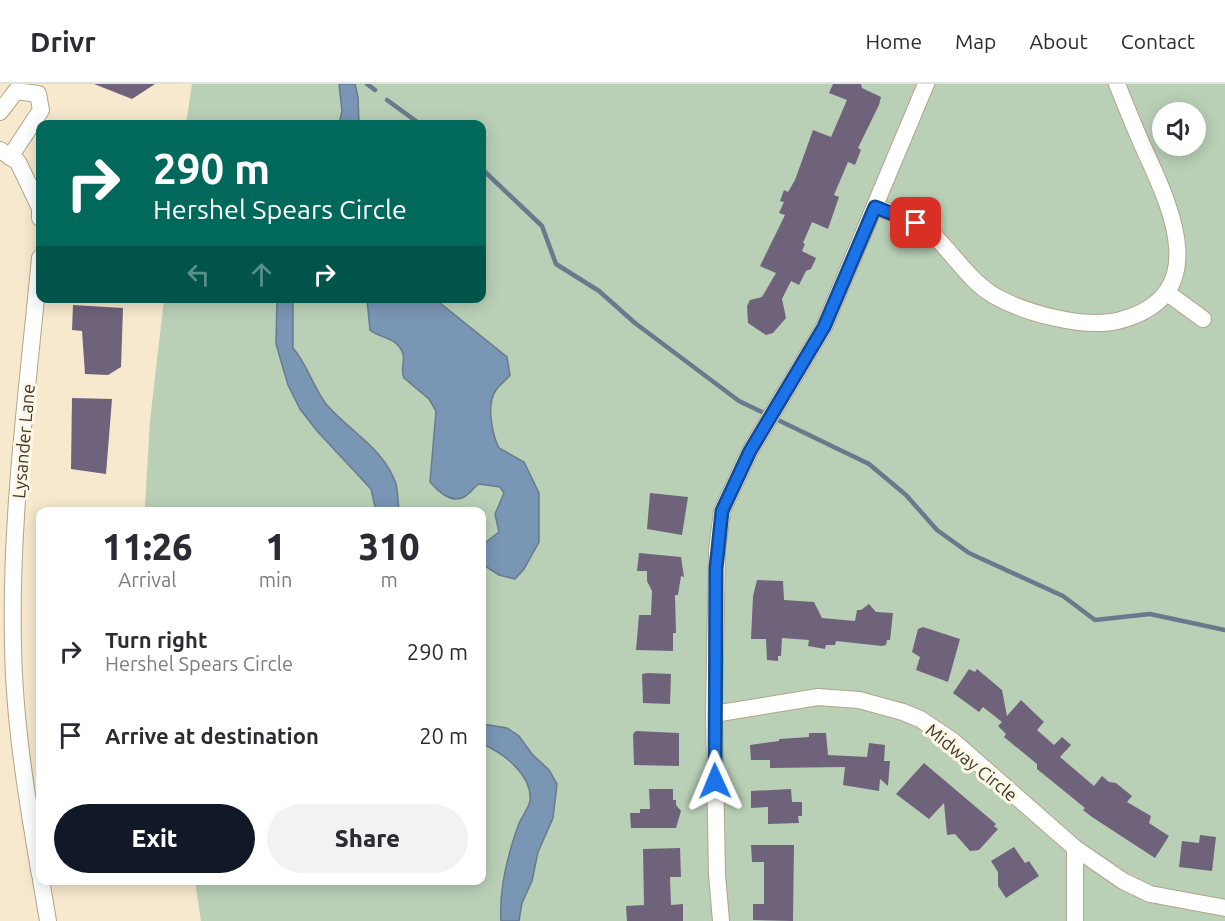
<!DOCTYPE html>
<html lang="en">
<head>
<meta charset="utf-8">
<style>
	body { margin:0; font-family:Ubuntu,sans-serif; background:#f2f2f3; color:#2b2b33; height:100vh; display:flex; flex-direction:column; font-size:22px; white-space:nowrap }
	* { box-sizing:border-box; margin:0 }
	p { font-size:20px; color:#7c7c81 }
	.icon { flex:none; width:33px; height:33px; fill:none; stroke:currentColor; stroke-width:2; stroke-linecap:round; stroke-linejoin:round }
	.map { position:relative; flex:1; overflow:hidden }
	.sheet { position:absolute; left:36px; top:423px; width:450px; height:378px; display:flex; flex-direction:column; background:#fff; border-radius:12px; box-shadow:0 3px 15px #0003 }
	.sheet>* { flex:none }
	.top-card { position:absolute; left:36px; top:36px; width:450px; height:183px; border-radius:12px; box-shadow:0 3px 15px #0003; background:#00695c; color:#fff; overflow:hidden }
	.tools { position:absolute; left:1152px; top:18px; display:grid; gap:12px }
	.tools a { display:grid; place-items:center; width:54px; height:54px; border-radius:50%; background:#fff; box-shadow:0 3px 15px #0003; font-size:30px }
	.pin { position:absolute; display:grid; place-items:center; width:51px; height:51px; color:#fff; margin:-26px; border-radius:12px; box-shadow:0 3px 9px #0006 }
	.me { position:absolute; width:66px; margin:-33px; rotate:359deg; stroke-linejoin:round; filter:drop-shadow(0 0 4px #0008) }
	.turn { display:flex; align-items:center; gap:21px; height:126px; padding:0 18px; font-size:27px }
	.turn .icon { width:78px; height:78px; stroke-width:2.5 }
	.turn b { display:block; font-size:42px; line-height:51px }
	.lanes { display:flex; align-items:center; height:57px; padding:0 18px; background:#0003; justify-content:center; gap:30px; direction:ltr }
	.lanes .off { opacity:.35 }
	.eta { display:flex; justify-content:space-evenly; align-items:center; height:102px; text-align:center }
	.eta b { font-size:36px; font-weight:800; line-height:42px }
	.cta { display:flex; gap:12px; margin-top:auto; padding:12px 18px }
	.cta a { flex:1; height:69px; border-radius:36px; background:#111827; color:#fff; font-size:24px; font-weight:800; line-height:69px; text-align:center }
	.cta a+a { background:#f2f2f3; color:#2b2b33 }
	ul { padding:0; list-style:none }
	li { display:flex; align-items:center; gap:18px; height:84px; padding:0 18px }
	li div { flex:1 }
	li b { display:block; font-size:22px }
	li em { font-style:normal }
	header { display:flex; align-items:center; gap:36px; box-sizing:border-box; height:84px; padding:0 30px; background:#fff; border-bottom:2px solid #e1e1e2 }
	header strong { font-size:28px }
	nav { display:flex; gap:33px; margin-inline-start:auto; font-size:21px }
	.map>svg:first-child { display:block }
</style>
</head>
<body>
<header>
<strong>Drivr</strong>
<nav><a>Home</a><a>Map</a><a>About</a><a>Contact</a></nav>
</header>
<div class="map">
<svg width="1225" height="837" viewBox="0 0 1225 837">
	<rect width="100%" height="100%" fill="#f6e9cd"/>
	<path fill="#b9d0b7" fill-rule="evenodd" d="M 192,0 L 1225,0 L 1225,837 L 201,837 L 195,797 L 482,796 L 482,428 L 146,428 L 145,421 L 150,337 L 164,215 L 482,214 L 482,40 L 186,40 ZM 1162,28 L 1196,28 L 1196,62 L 1162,62 Z"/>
	<g fill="#7a96b5" stroke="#687a8c" stroke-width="1.5">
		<path d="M 339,0 L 355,0 L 358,13 L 359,40 L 339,40 L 342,27 Z"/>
		<path d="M 277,215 L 293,215 L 293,264 C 307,280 313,303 326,320 C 349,347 384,364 396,400 C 398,409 398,418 399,427 L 376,427 L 371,405 L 317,347 L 300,325 L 288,301 L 276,260 Z"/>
		<path d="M 367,215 L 435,215 L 507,273 L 510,291 C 506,297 500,300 496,306 C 486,320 492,350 499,364 L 524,378 L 539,409 L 539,458 L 524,485 L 515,495 L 499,491 L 482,480 L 482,461 L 499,448 L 495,430 L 504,409 L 500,403 L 479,400 C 473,404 470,410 464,413 C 451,420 438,407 430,398 L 436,327 L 429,315 L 404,294 C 400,286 405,279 403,270 C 398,253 381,255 370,246 Z"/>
		<path d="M 482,640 L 507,644 L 519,652 L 532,670 L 549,686 L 557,700 L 553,734 L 538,768 L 532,797 L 522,819 L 519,837 L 501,837 C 499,807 508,770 518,742 C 521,733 528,726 530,717 C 533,691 502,668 482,660 Z"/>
	</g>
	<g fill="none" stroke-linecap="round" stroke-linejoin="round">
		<g stroke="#687a8c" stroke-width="4.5">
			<path d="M 367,0 L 375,6"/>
			<path d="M 387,16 L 420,40"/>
			<path d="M 482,85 L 542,142 L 556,180 L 599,207 L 635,239 L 739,317 L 869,380 L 906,411 L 937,446 L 969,469 L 1063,512 L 1095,536 L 1150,530 L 1225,546"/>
		</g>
	</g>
	<g fill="#6e637a">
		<path d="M 94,0 L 155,0 L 132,15 Z"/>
		<path d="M 833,0 L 861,0 L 862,4 L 881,13 L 879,21 L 858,64 L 861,66 L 855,81 L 848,78 L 834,111 L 839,113 L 828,145 L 812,138 L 803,159 L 805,160 L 802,167 L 816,174 L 811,185 L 806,187 L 799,201 L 791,197 L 782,215 L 786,234 L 773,249 L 766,251 L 748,239 L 747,222 L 750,216 L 762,213 L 776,189 L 760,182 L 785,131 L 779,129 L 784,118 L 780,117 L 784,106 L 788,108 L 795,96 L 813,46 L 831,53 L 847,16 L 829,9 Z"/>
		<path d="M 73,221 L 123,224 L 121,283 L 108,291 L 85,290 L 82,247 L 72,246 Z"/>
		<path d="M 72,314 L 112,315 L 106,390 L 71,385 Z"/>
		<path d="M 650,409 L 688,413 L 682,451 L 647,445 Z"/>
		<path d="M 639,469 L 681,473 L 684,493 L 681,492 L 678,511 L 675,511 L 676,549 L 673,549 L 673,567 L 636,566 L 639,531 L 651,531 L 652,507 L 647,497 L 647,487 L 637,487 Z"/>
		<path d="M 757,496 L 783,497 L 784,516 L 814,518 L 822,534 L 855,537 L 857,526 L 861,526 L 869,520 L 876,528 L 893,529 L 890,556 L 887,556 L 886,561 L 882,562 L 836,557 L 835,561 L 826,561 L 825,565 L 808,562 L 809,556 L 782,554 L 781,572 L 778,572 L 778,577 L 767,576 L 766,555 L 751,555 L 753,512 Z"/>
		<path d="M 923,543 L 960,555 L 948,598 L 916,586 L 920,573 L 912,568 L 918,545 Z"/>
		<path d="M 969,585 L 975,588 L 977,585 L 1002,606 L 1007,632 L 1021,616 L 1044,638 L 1037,646 L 1054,661 L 1062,653 L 1071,661 L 1060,673 L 1094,702 L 1102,692 L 1109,698 L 1116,699 L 1132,712 L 1127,718 L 1151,732 L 1149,739 L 1169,752 L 1155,774 L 1092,733 L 1083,726 L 1085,724 L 1037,685 L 1037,680 L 1004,653 L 1006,650 L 998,642 L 1002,638 L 983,623 L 979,628 L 953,609 Z"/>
		<path d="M 648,589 L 671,590 L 670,620 L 643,619 L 642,590 Z"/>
		<path d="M 636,647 L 679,649 L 679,682 L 634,681 L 633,650 Z"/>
		<path d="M 809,649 L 826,649 L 828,671 L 867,673 L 869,659 L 885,661 L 884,677 L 890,677 L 888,702 L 880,695 L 879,707 L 843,701 L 845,683 L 770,684 L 770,676 L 751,676 L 750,661 L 779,657 L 779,655 L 809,653 Z"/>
		<path d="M 924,679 L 996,740 L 994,742 L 998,745 L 979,766 L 970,767 L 955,750 L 947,751 L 944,719 L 929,735 L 896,710 Z"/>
		<path d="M 649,705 L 673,705 L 673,716 L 676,716 L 676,721 L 681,727 L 676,744 L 631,744 L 630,729 L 640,729 L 640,725 L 650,725 Z"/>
		<path d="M 791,705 L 792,718 L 802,718 L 802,732 L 798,732 L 799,739 L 768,740 L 768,723 L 751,724 L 751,707 Z"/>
		<path d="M 1200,751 L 1216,753 L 1212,787 L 1179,783 L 1182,757 L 1199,759 Z"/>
		<path d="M 751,761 L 794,761 L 793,837 L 753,836 L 753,820 L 764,820 L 764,778 L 752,778 Z"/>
		<path d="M 1014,763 L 1025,779 L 1029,777 L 1039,792 L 1006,814 L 998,802 L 998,788 L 991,777 Z"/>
		<path d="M 680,764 L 681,793 L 670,793 L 671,821 L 683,820 L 683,837 L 627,837 L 626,822 L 644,821 L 643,765 Z"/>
	</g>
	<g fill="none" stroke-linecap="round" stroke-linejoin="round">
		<g stroke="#b1a58a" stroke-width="18">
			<g id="minor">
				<path d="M 0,28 L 16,7 L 38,10 L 41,26 L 10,73"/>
				<path d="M 0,66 L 18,78 L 40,124 L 40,134"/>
				<path d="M 875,123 C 893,129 914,135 929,147 C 952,167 967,195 993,211 C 1024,229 1086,246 1121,236 C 1212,211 1172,126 1145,67 C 1135,45 1126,22 1117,0"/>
				<path d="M 40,174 C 28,302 10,432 13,560 C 14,638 27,715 40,791"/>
				<path d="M 1166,208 L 1203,235"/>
				<path d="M 714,630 L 818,613 L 859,616 L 903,628 L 920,635 L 953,657 L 1075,764"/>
				<path d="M 41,796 L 48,837"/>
				<path d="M 721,837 L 717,790 L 714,630 L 717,467 L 722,427 L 750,367 L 824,243 L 926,0"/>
				<path d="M 1075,837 L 1075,764 L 1123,797 L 1150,810 L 1225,824"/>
			</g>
		</g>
		<use href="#minor" stroke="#fff" stroke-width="16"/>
	</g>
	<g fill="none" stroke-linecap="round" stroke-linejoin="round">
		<g stroke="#114b97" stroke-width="15">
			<path id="route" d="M 715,697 L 716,484 L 722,427 L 750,367 L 824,243 L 875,123 L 916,139"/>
		</g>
		<use href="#route" stroke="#1a73e8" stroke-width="10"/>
	</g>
	<g text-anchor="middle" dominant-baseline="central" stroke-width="6" stroke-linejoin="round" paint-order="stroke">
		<g font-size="18" fill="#3d382d" stroke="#fef7e6">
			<text transform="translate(23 357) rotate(-85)">Lysander Lane</text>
			<text transform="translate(972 678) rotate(39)">Midway Circle</text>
		</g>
	</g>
</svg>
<div class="tools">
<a><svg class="icon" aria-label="sound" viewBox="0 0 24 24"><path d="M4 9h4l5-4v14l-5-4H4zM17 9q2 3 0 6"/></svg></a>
</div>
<div class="pin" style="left:916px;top:139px;background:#d93025"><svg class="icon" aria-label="arrive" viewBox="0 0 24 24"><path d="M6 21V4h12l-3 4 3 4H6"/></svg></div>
<svg class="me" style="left:715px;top:697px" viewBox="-20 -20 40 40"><path d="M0-17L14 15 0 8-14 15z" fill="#1a73e8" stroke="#fff" stroke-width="4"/></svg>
<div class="top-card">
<div class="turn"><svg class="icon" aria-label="right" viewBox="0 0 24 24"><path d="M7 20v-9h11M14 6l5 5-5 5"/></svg><div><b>290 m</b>Hershel Spears Circle</div></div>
<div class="lanes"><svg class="icon off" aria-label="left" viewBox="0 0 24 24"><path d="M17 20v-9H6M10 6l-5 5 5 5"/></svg><svg class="icon off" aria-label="ahead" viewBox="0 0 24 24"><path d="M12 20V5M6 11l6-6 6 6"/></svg><svg class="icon" aria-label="right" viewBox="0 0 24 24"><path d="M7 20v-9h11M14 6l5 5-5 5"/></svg></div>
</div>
<section class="sheet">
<div class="eta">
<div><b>11:26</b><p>Arrival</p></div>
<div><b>1</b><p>min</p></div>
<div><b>310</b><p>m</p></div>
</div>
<ul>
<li><svg class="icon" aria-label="right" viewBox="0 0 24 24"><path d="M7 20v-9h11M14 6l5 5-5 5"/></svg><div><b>Turn right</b><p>Hershel Spears Circle</p></div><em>290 m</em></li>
<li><svg class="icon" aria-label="arrive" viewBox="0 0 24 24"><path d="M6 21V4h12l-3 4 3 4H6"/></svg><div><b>Arrive at destination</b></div><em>20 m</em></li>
</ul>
<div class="cta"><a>Exit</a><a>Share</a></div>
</section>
</div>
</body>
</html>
